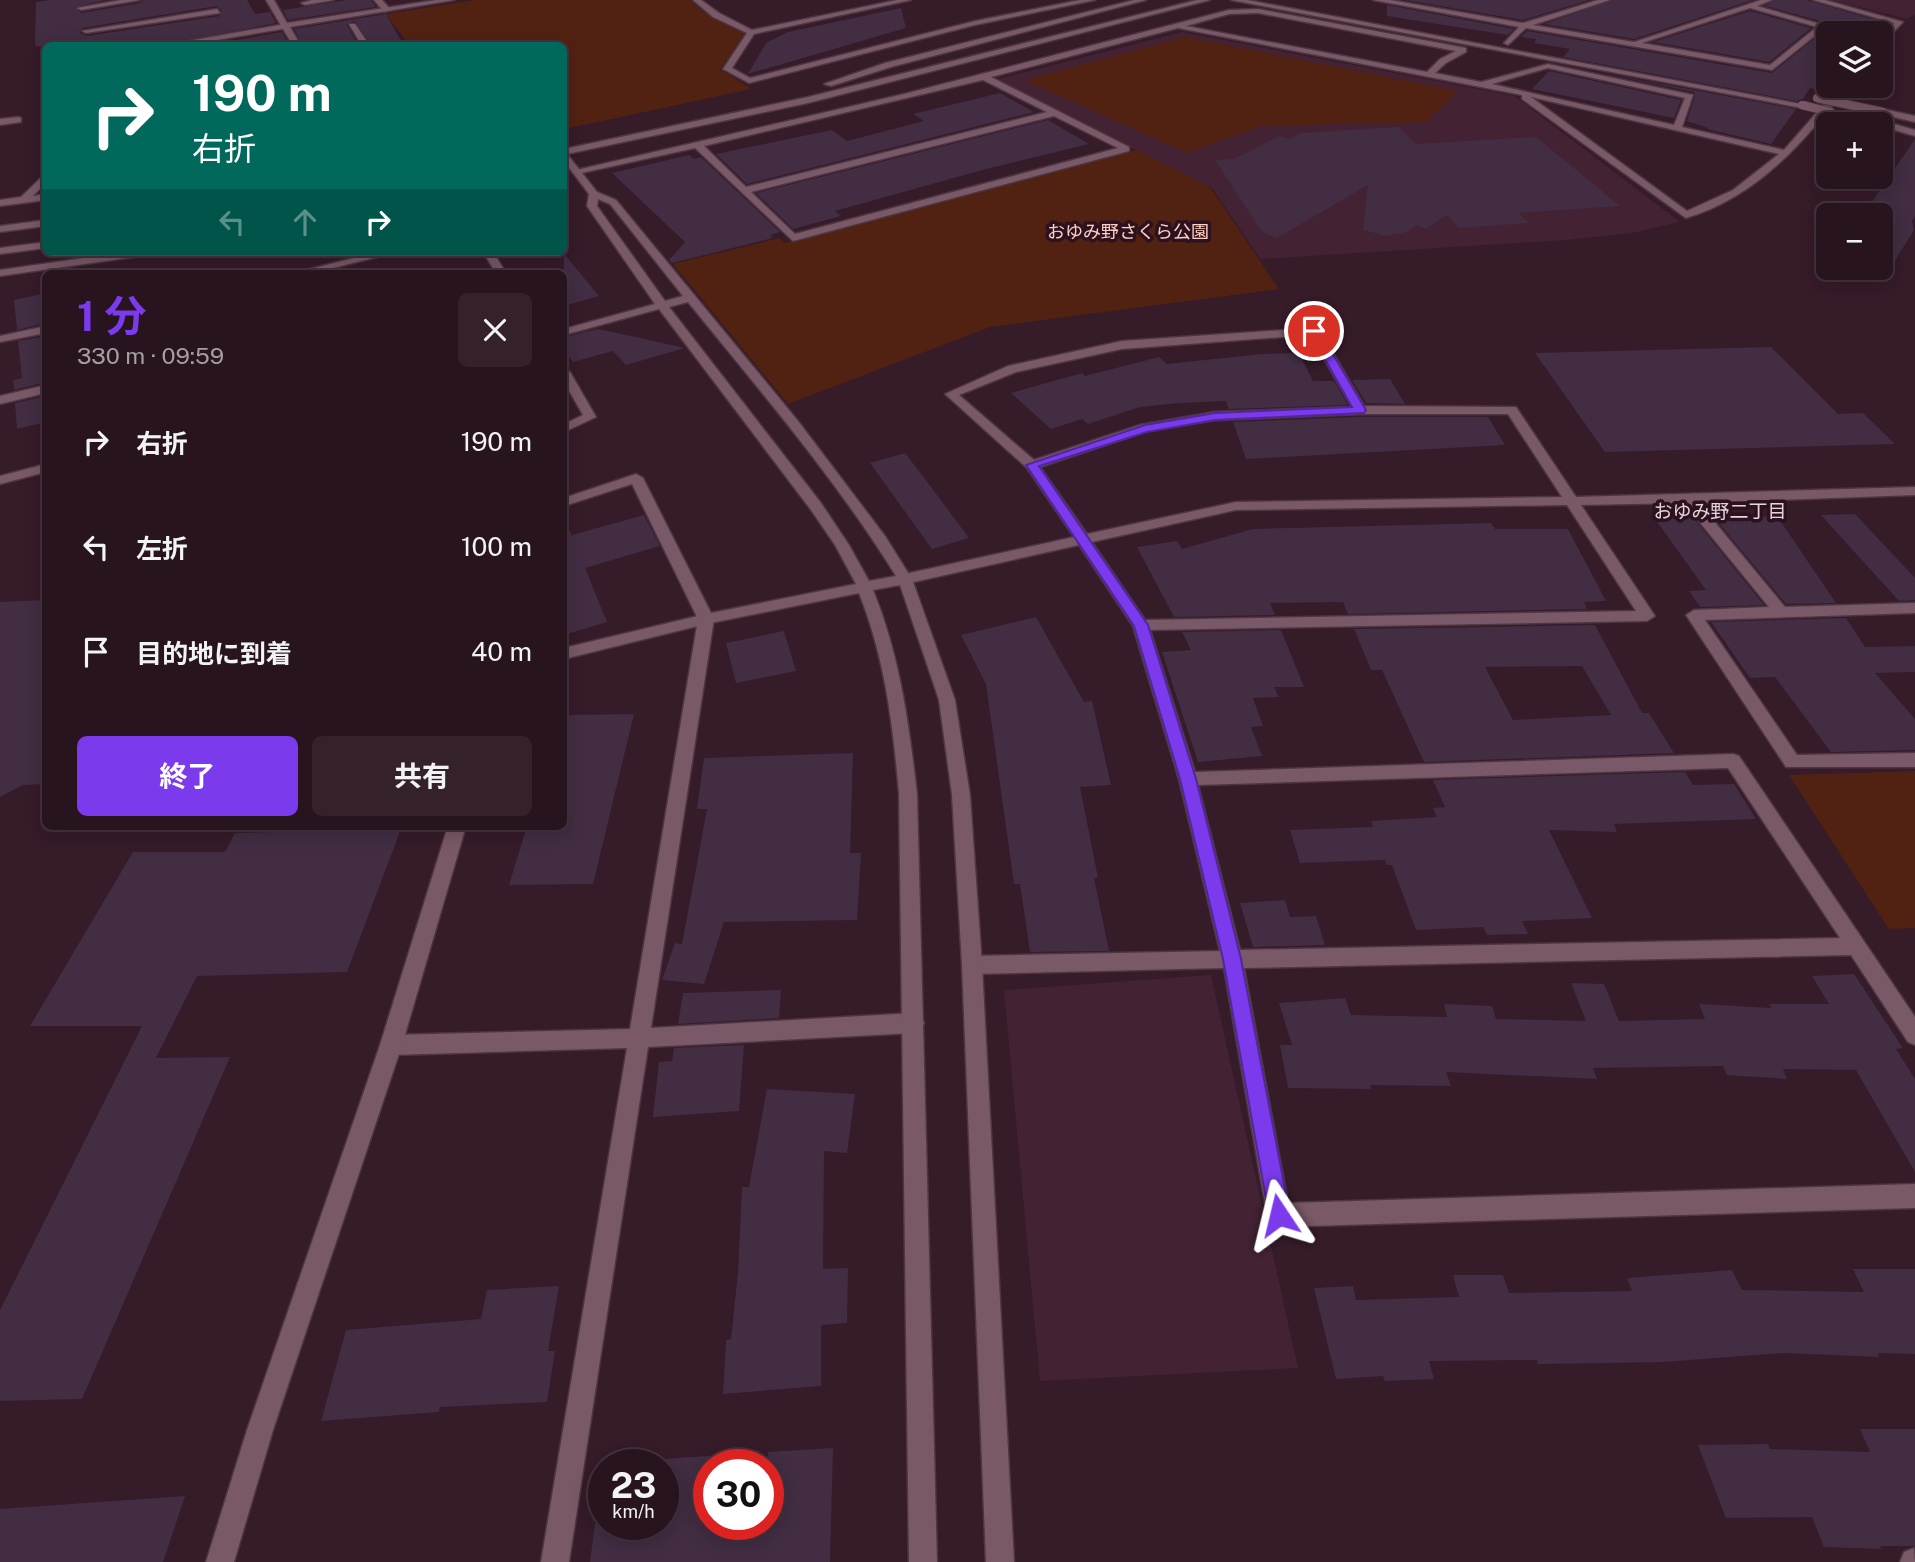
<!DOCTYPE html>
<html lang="ja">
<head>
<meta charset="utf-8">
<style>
	body { margin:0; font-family:"Public Sans","Noto Sans JP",sans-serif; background:#34212c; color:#f1f3f6; height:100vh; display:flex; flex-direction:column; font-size:26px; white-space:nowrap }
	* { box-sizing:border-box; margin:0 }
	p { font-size:23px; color:#a59ea4 }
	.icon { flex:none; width:38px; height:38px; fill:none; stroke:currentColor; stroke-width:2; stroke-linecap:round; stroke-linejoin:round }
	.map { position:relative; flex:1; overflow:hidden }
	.drawer { position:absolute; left:42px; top:270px; width:525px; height:560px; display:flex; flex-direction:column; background:#28141f; border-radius:10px; box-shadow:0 4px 18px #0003,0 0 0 2px #44333d }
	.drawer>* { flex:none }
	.banner { position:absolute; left:42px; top:42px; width:525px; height:214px; border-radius:10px; box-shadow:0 4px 18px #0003,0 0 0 2px #44333d; background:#00695c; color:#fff; overflow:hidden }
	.fabs { position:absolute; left:1816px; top:21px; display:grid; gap:14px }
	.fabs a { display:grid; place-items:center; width:77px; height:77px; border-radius:10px; background:#28141f; box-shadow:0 4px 18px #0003,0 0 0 2px #44333d; font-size:35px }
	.speed { position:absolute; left:588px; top:1449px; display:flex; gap:14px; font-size:35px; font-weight:700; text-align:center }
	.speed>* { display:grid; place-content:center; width:91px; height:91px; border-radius:50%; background:#28141f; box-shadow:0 4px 18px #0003,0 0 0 2px #44333d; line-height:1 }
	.speed small { font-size:18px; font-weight:400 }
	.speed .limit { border:10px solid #d22; background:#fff; color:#111 }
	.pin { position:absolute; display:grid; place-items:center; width:60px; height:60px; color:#fff; margin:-30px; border:4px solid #fff; border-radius:50%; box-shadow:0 2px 7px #0007 }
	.me { position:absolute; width:77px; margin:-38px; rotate:350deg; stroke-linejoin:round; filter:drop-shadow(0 0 5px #0008) }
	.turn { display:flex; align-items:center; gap:24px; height:147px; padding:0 35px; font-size:32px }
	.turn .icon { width:91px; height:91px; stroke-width:2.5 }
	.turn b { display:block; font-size:49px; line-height:60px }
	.lanes { display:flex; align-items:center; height:66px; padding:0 35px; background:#0003; justify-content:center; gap:35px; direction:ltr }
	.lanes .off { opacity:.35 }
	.round { display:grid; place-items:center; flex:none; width:74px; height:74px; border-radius:10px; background:#34212c }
	.head { display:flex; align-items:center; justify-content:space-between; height:119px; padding:0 35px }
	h1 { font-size:42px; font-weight:700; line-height:52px; color:#7c3aed }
	.action { display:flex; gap:14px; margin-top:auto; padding:14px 35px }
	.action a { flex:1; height:80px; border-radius:10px; background:#7c3aed; color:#fff; font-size:28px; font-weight:700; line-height:80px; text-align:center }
	.action a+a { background:#34212c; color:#f1f3f6 }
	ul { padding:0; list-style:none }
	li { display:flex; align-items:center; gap:21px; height:105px; padding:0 35px }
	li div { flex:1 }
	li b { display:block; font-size:26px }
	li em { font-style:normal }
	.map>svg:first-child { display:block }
</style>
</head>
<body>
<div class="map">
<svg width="1915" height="1562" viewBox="0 0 1915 1562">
	<rect width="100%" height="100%" fill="#361b29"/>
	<g fill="#432233">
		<path d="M 1831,0 L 1915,0 L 1915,15 L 1907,19 Z"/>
		<path d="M 1182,32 L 1514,96 L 1680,222 L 1632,233 L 1567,240 L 1260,259 L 1212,188 L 995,80 Z"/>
		<path d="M 1211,975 L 1298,1368 L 1040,1381 L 1004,990 Z"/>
	</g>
	<g fill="#512212">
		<path d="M 475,0 L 690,0 L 705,13 L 747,34 L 720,69 L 751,89 L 565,129 L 564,46 L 409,45 L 386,14 Z"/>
		<path d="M 1185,37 L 1458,91 L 1426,122 L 1261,126 L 1187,153 L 1025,80 Z"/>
		<path d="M 1136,150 L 1210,187 L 1279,289 L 990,327 L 788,404 L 673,264 L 780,238 L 785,243 Z"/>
		<path d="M 1915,771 L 1915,928 L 1889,929 L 1789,775 Z"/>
	</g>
	<g fill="#422d43" fill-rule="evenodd">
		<path d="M 49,0 L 106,0 L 75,7 L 81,13 L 140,3 L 143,0 L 247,0 L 255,14 L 270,12 L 276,23 L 158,46 L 35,46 L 36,2 ZM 217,6 L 222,11 L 220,16 L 86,36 L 79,32 L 82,28 Z"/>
		<path d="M 347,0 L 371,0 L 376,7 L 288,20 L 283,10 Z"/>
		<path d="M 1405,0 L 1589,0 L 1523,20 Z"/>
		<path d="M 1613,0 L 1753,0 L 1634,39 L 1544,24 Z"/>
		<path d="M 1774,0 L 1806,0 L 1889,24 L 1882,33 L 1829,33 L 1829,78 L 1821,91 L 1810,88 L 1803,99 L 1797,101 L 1563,57 L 1570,49 L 1534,43 L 1536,39 L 1521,37 L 1527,31 L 1772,73 L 1830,26 L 1828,23 L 1765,6 Z"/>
		<path d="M 1387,5 L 1514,29 L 1508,35 L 1387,16 Z"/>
		<path d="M 901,8 L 906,28 L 748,74 L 766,43 L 788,32 Z"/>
		<path d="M 1750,11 L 1811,28 L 1769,62 L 1653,42 Z"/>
		<path d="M 386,14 L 404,46 L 372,46 L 355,21 L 346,24 L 359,46 L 303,46 L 294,29 Z"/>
		<path d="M 282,32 L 290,46 L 200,46 Z"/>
		<path d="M 1549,71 L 1681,100 L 1674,118 L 1532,89 Z"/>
		<path d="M 1601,73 L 1796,109 L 1771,144 L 1707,129 L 1708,128 L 1687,121 L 1695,96 L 1694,92 Z"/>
		<path d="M 1000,93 L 1034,112 L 747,184 L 716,154 L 832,130 L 847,141 L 924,121 L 913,114 Z"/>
		<path d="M 1048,120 L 1089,144 L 986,169 L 835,211 L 841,216 L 793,229 L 756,193 Z"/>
		<path d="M 1399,127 L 1416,144 L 1536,137 L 1620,206 L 1518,213 L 1529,223 L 1459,228 L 1447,215 L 1426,229 L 1417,225 L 1407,232 L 1386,236 L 1363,230 L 1368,185 L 1277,238 L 1262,232 L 1215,160 L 1234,159 L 1279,136 L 1289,139 L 1301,133 Z"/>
		<path d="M 1915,139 L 1915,216 L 1912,221 L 1914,230 L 1881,283 L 1881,215 L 1863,215 Z"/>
		<path d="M 689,155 L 694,159 L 701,157 L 780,232 L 770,235 L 773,238 L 672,263 L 669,260 L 685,242 L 612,173 Z"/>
		<path d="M 564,254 L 599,296 L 564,306 Z"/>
		<path d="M 46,293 L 46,323 L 17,330 L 14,300 Z"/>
		<path d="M 597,329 L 636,337 L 685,348 L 626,365 L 613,351 L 573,362 L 564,350 L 564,337 Z"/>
		<path d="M 46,336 L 46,382 L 14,390 L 13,380 L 22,378 L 18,341 Z"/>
		<path d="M 1771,347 L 1838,414 L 1863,413 L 1895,444 L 1605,452 L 1535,353 Z"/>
		<path d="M 1299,353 L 1313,381 L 1334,381 L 1348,405 L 1229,409 L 1226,401 L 1179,403 L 1140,407 L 1088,424 L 1082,419 L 1051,429 L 1011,393 L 1082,373 L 1085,376 L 1159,357 L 1167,364 L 1261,354 Z"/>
		<path d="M 1390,379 L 1405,404 L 1366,403 L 1352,380 Z"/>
		<path d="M 46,396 L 46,422 L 17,429 L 15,403 Z"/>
		<path d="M 1360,417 L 1488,417 L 1505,445 L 1246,459 L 1233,422 Z"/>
		<path d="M 905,453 L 928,483 L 969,538 L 932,549 L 870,463 Z"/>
		<path d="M 1754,514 L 1757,517 L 1777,516 L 1836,603 L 1786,604 L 1713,516 Z"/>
		<path d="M 1855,514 L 1915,578 L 1915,600 L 1899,601 L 1821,515 Z"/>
		<path d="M 644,515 L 660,546 L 585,568 L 607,622 L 564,635 L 564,519 L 572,535 Z"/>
		<path d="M 1691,515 L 1764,605 L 1700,607 L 1689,591 L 1706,590 L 1653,516 Z"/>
		<path d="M 1491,523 L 1495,529 L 1568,529 L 1606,601 L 1584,602 L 1587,609 L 1348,614 L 1343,602 L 1270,603 L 1275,615 L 1174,617 L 1137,547 L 1177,541 L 1182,549 L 1253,529 Z"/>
		<path d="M 46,600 L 46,784 L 23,785 L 0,797 L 0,602 Z"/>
		<path d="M 1036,617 L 1084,702 L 1092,701 L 1111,785 L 1080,787 L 1098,878 L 1094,878 L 1109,951 L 1030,952 L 1020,884 L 1014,884 L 986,684 L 961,635 Z"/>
		<path d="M 1846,618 L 1865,647 L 1915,646 L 1915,672 L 1875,673 L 1915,719 L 1915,750 L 1831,752 L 1775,677 L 1750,678 L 1711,622 Z"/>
		<path d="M 1595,625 L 1642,713 L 1649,713 L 1674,753 L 1424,762 L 1382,670 L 1371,670 L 1354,629 ZM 1582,666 L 1611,715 L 1513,720 L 1485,667 Z"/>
		<path d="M 1281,630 L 1304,687 L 1274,687 L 1279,697 L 1253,698 L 1263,726 L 1251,727 L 1262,756 L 1198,762 L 1162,652 L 1191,650 L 1182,632 Z"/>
		<path d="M 784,631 L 796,671 L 736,683 L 726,643 Z"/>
		<path d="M 634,714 L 593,884 L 509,885 L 527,826 L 564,826 L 564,715 Z"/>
		<path d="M 853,753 L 850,853 L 861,853 L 857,920 L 724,922 L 704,984 L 662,980 L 675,943 L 682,944 L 707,809 L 697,809 L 704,758 Z"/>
		<path d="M 1685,772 L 1693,785 L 1734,784 L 1756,819 L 1614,824 L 1617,832 L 1549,830 L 1592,918 L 1522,921 L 1528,934 L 1487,935 L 1483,927 L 1416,930 L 1392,865 L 1387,865 L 1385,860 L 1300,863 L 1290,830 L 1373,827 L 1371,821 L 1437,817 L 1433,808 L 1445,807 L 1433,780 Z"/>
		<path d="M 401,829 L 347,972 L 197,976 L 156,1058 L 230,1057 L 82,1399 L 0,1401 L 0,1310 L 142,1026 L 30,1026 L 133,852 L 225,852 L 235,833 Z"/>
		<path d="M 1285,900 L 1290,917 L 1316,916 L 1325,945 L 1253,947 L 1240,903 Z"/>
		<path d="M 1854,974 L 1903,1048 L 1896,1049 L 1915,1079 L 1915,1172 L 1856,1070 L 1783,1069 L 1787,1079 L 1727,1075 L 1723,1066 L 1593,1068 L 1597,1079 L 1446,1072 L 1451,1086 L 1370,1085 L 1371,1089 L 1288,1088 L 1280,1045 L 1292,1045 L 1279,1003 L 1345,998 L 1351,1015 L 1447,1017 L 1444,1004 L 1492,1006 L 1496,1019 L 1586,1021 L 1571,983 L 1604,984 L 1619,1021 L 1705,1019 L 1699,1004 L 1771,1008 L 1769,1004 L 1829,1004 L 1812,976 Z"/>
		<path d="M 781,990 L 779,1018 L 678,1024 L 683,993 Z"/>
		<path d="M 744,1045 L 739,1111 L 653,1117 L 659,1062 L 672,1061 L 674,1048 Z"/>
		<path d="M 767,1089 L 855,1094 L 847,1153 L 824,1151 L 823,1269 L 848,1268 L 847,1323 L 821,1325 L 821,1386 L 723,1394 L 726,1340 L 731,1339 L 738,1273 L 742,1187 L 749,1187 Z"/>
		<path d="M 1853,1269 L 1915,1269 L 1915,1354 L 1878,1353 L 1879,1357 L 1785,1353 L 1663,1362 L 1538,1364 L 1537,1360 L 1429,1361 L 1434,1379 L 1385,1381 L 1383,1376 L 1336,1379 L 1314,1288 L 1353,1286 L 1356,1300 L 1459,1297 L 1453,1275 L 1503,1275 L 1509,1293 L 1632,1291 L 1627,1278 L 1732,1270 L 1742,1290 L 1864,1292 Z"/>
		<path d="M 559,1286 L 548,1351 L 555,1351 L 547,1402 L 440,1407 L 439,1412 L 321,1421 L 346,1330 L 481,1319 L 487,1290 Z"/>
		<path d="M 1860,1429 L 1915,1429 L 1915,1546 L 1880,1546 L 1881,1549 L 1824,1547 L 1812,1517 L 1726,1518 L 1698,1445 L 1768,1444 L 1770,1449 L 1870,1452 Z"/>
		<path d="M 833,1448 L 830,1562 L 590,1562 L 595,1524 L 663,1524 L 663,1459 L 709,1456 L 709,1524 L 768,1524 L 768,1452 Z"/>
		<path d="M 185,1496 L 163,1562 L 0,1562 L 0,1509 Z"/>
	</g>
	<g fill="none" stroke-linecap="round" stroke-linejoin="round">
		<g stroke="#4c3641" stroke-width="3">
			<g id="minor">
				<path d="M 121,0 L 140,0 L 81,10 L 77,8 Z"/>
				<path d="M 312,0 L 334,0 L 305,5 L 301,3 Z"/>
				<path d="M 374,0 L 382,0 L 391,10 L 384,12 Z"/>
				<path d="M 693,0 L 701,0 L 719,13 L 752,30 L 897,0 L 911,0 L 754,34 L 732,68 L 750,78 L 975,21 L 1080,0 L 1095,0 L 975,25 L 749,83 L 723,69 L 747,33 L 713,17 Z"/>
				<path d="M 1373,0 L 1390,0 L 1523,23 L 1598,0 L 1610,0 L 1533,25 L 1634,42 L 1761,0 L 1772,0 L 1757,6 L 1827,26 L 1772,70 L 1526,28 L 1508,45 L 1504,43 L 1519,27 ZM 1750,8 L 1817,27 L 1770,65 L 1642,43 Z"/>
				<path d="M 1813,0 L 1825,0 L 1903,22 L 1881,45 L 1881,38 L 1894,23 Z"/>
				<path d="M 217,9 L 220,13 L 86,33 L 82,31 Z"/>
				<path d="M 1258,9 L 1466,48 L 1466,52 L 1446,63 L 1435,73 L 1481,82 L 1548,64 L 1693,95 L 1682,127 L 1784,150 L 1840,86 L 1848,86 C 1804,142 1757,197 1686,218 L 1522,99 L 1522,95 L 1178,28 L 991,77 L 1129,147 L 1129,151 L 793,241 L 695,148 L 577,174 L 572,171 L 904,94 L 1229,10 ZM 1258,13 L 1456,51 L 1440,59 L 1427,72 L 1186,26 L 1229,14 ZM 1548,68 L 1685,98 L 1674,125 L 1492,84 ZM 983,80 L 1047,112 L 746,187 L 704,146 ZM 1531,97 L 1779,154 L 1733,190 L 1687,211 ZM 1054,116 L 1118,148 L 795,234 L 751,192 Z"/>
				<path d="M 285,24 L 288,28 L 181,46 L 160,46 Z"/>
				<path d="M 349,24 L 355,24 L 370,46 L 362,46 Z"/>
				<path d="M 18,117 L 21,118 L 21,122 L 0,125 L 0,119 Z"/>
				<path d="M 46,173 L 46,182 L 33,196 L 46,194 L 46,200 L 0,206 L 0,200 L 21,197 Z"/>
				<path d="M 126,252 L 153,252 L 148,255 L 0,276 L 0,270 Z"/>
				<path d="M 378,252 L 397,252 L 313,273 L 294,273 Z"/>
				<path d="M 483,252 L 493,252 L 506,273 L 496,273 Z"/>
				<path d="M 46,326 L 46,333 L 0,342 L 0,336 Z"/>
				<path d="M 1314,328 L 1320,331 L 1364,406 L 1516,407 L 1576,497 L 1915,487 L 1915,495 L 1699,503 L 1785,607 L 1915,603 L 1915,613 L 1705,620 L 1797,755 L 1915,753 L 1915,767 L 1786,767 L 1686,615 L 1694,610 L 1769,607 L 1684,503 L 1581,505 L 1655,616 L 1647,621 L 1150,630 L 1195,772 L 1733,754 L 1739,756 L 1915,1017 L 1915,1045 L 1908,1042 L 1851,955 L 1244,968 L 1288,1203 L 1915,1184 L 1915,1208 L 1279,1227 L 1271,1223 L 1267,1215 L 1224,968 L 972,974 L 965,971 L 962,965 L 965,959 L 972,956 L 1220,951 L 1179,779 L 1133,626 L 1079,545 L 905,584 L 898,579 L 905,574 L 1074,537 L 1027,468 L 945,394 L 1008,366 L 1122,341 ZM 1310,335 L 1352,407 L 1215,412 L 1140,425 L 1034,460 L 959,395 L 1016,372 L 1122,349 ZM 1360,414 L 1508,414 L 1562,497 L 1236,502 L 1087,534 L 1040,467 L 1147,431 L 1215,420 ZM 1567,505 L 1636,611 L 1145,620 L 1092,542 L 1236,510 ZM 1728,768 L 1840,938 L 1240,950 L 1198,785 Z"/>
				<path d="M 564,368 L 570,372 L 596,417 L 564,432 L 564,424 L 583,415 L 564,382 Z"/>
				<path d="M 46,385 L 46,393 L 0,404 L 0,396 Z"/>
				<path d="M 636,474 L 643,478 L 714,619 L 651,1028 L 914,1013 L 921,1016 L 924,1023 L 921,1030 L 914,1033 L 648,1047 L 569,1562 L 541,1562 L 627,1048 L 391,1055 L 384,1052 L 380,1045 L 384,1038 L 391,1035 L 630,1029 L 698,619 L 632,484 L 564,506 L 564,498 Z"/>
				<path d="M 1914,1548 L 1915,1562 L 1900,1562 L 1904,1552 Z"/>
			</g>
		</g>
		<g stroke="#4c3641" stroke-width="3">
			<g id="tertiary">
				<path d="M 266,0 L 274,0 L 287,23 L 436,0 L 454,0 L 290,27 L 301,46 L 293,46 Z"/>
				<path d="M 1134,0 L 1146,0 L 891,67 L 831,86 L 824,84 L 885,63 Z"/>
				<path d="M 1197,0 L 1210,0 L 808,103 L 567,154 L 597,192 L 616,200 L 798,421 L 885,536 L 912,579 L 955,700 L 970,795 L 982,965 L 1014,1562 L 986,1562 L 962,965 L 952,795 L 939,700 L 900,585 L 873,590 C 900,656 909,724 917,794 L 937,1562 L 909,1562 L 899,794 C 893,725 885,658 859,593 L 706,624 L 564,659 L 564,648 L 706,614 L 856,584 L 835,545 L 811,510 L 659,309 L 564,335 L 564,329 L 655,304 L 587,206 L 589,194 L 564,161 L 564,149 L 808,97 ZM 598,199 L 610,204 L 683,296 L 665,301 L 597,206 ZM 688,302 C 760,391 836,479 896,576 L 869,581 L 849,545 L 821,503 L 669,307 Z"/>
				<path d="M 1231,0 L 1247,0 L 1806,105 L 1802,108 Z"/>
				<path d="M 1883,109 L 1915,116 L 1915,122 L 1880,114 Z"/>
				<path d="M 1866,116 L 1915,130 L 1915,136 L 1863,121 L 1863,117 Z"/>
				<path d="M 46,220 L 46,226 L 0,232 L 0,226 Z"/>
				<path d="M 46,242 L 46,248 L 0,254 L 0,248 Z"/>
				<path d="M 46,464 L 46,472 L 0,484 L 0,476 Z"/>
				<path d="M 448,826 L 466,826 L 402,1045 L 273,1430 L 234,1562 L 206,1562 L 247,1430 L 380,1045 Z"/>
			</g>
		</g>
		<use href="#minor" fill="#795867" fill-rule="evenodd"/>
		<use href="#tertiary" fill="#795867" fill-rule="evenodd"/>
		<g stroke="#4c3641" stroke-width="10" stroke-linecap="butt">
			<g id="tertiary-bridge">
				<path d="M 1817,98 L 1883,112"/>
				<path d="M 1802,105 L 1831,112"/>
			</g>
		</g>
		<use href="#tertiary-bridge" stroke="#795867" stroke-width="8"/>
	</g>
	<path fill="#7c3aed" stroke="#51269a" stroke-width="2" d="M 1314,328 L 1319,331 L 1366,410 L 1364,413 L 1215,420 L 1147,432 L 1039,466 L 1148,625 L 1196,779 L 1241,959 L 1290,1215 L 1287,1222 L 1279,1225 L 1272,1222 L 1269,1215 L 1223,959 L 1180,779 L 1134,626 L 1026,465 L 1145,425 L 1215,413 L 1352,407 L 1309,331 Z"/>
	<g text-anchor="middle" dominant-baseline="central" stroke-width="7" stroke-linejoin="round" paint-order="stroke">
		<g font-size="18" fill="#fecfc1" stroke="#2c111f">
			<text x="1128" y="231">おゆみ野さくら公園</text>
		</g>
		<g font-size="19" fill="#e6d3db" stroke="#2c111f">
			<text x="1720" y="511">おゆみ野二丁目</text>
		</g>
	</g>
</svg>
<div class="fabs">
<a><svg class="icon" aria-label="layers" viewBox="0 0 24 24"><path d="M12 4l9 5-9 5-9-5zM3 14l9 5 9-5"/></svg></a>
<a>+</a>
<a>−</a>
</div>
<div class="speed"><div>23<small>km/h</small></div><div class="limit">30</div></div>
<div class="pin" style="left:1314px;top:331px;background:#d93025"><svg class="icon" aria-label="arrive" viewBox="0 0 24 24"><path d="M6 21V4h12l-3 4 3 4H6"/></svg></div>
<svg class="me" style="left:1279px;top:1215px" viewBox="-20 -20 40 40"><path d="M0-17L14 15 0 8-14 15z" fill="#7c3aed" stroke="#fff" stroke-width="4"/></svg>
<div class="banner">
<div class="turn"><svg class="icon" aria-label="right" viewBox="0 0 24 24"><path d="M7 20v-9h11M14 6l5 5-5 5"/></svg><div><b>190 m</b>右折</div></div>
<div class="lanes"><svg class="icon off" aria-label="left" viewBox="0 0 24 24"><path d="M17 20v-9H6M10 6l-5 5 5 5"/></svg><svg class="icon off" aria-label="ahead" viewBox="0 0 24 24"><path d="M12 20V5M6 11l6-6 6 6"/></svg><svg class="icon" aria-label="right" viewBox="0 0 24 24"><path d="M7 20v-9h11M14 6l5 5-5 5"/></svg></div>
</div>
<section class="drawer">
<div class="head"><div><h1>1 分</h1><p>330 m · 09:59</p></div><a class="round"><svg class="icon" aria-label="close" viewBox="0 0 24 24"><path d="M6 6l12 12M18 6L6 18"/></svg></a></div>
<ul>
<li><svg class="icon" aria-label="right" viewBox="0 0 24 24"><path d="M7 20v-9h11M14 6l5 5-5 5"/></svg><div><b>右折</b></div><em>190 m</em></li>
<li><svg class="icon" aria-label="left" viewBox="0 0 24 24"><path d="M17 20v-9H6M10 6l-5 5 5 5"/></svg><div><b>左折</b></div><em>100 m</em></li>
<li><svg class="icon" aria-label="arrive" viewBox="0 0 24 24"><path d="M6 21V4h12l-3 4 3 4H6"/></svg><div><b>目的地に到着</b></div><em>40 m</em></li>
</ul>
<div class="action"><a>終了</a><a>共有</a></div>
</section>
</div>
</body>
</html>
